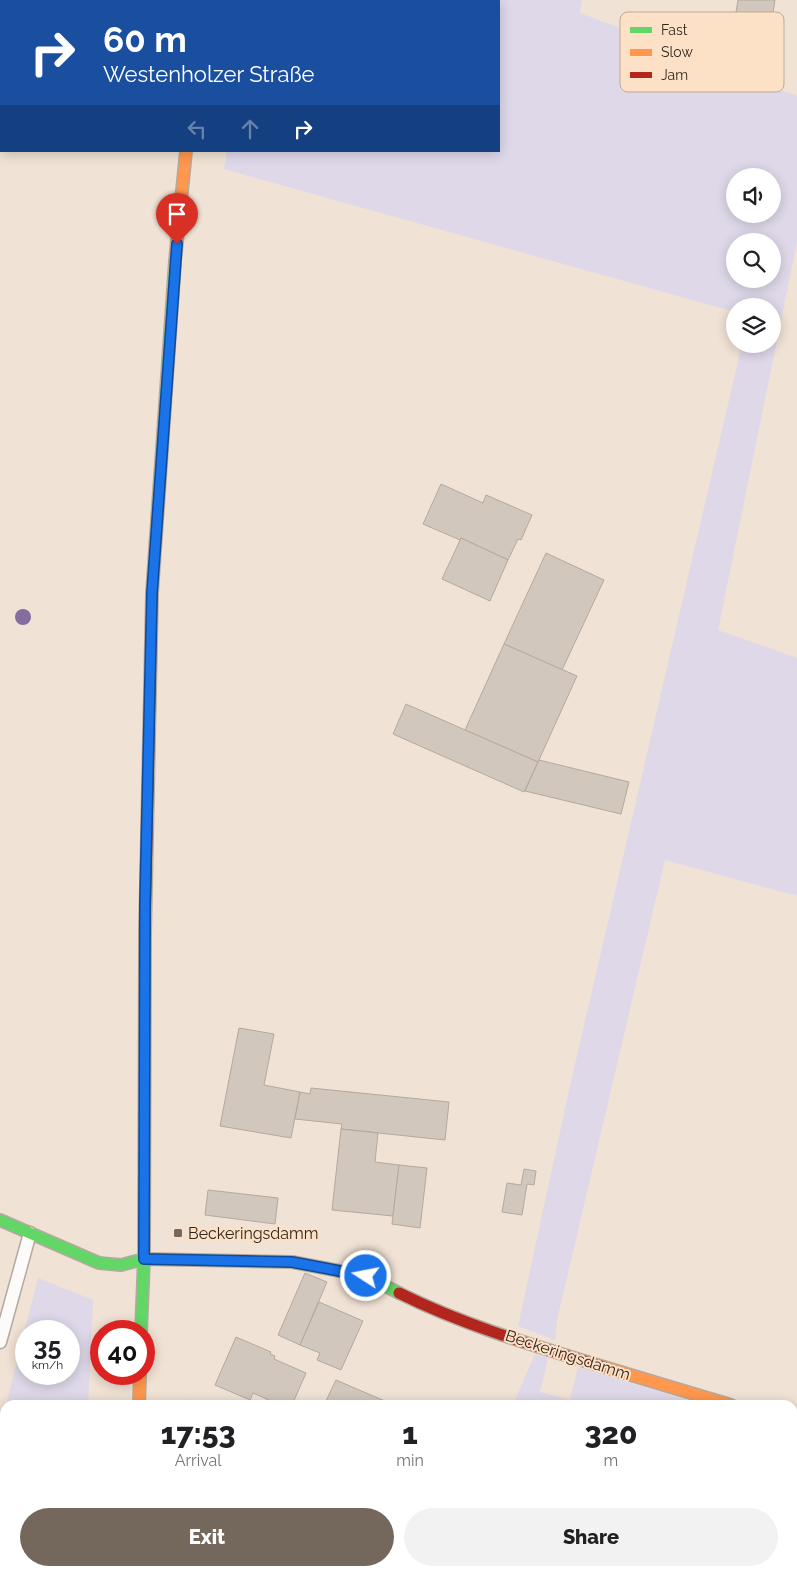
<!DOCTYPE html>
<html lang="en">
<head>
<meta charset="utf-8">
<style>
	body { margin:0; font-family:Raleway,sans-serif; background:#f2f2f2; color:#202124; height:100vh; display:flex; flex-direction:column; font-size:19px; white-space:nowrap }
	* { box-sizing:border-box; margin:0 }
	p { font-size:16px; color:#757577 }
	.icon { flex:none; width:28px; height:28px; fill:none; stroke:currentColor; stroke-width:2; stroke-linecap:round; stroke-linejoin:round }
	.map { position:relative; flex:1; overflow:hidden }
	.panel { position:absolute; left:0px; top:1400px; width:798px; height:176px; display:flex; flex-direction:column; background:#fff; border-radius:15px 15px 0 0; box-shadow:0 2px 12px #0003 }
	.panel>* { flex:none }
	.guide { position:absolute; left:0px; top:0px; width:500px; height:152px; box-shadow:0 2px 12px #0003; background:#1a4fa0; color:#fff; overflow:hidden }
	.tools { position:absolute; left:726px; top:168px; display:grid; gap:10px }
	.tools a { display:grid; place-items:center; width:55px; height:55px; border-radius:50%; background:#fff; box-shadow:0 2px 12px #0003; font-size:25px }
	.speed { position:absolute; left:15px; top:1320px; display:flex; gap:10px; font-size:25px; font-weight:700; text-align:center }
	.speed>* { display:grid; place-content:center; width:65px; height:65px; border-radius:50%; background:#fff; box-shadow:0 2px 12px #0003; line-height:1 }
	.speed small { font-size:12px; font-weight:400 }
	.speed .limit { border:8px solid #d22; background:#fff; color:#111 }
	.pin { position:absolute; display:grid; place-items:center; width:42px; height:42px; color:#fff; margin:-51px -21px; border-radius:50% 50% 50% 0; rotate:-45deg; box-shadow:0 0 5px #0007 }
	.pin .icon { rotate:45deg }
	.me { position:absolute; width:55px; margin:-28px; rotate:281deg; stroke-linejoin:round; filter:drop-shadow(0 0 4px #0008) }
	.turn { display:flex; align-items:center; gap:18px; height:105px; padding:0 20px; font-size:22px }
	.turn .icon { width:65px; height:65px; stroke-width:2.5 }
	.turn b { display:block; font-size:35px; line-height:42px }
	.lanes { display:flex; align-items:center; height:48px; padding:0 20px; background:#0003; justify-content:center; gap:25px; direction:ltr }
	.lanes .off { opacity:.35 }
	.eta { display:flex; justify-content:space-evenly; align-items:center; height:85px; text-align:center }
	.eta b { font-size:30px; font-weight:800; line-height:35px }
	.button { display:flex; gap:10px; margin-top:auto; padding:10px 20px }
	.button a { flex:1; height:58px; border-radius:30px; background:#74685d; color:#fff; font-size:20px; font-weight:800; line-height:58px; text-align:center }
	.button a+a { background:#f2f2f2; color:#202124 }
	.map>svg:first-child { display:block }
</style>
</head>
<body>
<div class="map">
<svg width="797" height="1576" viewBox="0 0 797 1576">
	<rect width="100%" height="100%" fill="#f0e2d4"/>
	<g fill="#ded8e9" fill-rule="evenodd">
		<path d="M 252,0 L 582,0 L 580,13 L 797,96 L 797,242 L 718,630 L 797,658 L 797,896 L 665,860 L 557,1320 L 555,1340 L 518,1326 L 570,1086 L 742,344 L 772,344 L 772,306 L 735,306 L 735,312 L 224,169 L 227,151 L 499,151 L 499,1 L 252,1 ZM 735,176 L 772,176 L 772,214 L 735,214 ZM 735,241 L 772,241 L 772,279 L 735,279 Z"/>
		<path d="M 38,1278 L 93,1300 L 88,1405 L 6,1405 ZM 26,1331 L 69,1331 L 69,1374 L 26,1374 Z"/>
		<path d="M 535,1354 L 548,1358 L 540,1392 L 570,1400 L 578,1367 L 704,1405 L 513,1405 Z"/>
		<path d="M 186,1399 L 218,1405 L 185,1405 Z"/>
		<path d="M 5,1407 L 5,1571 L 81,1571 L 81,1576 L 0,1576 L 0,1426 Z"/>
		<path d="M 793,1432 L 797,1433 L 797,1576 L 178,1576 L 178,1571 L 792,1571 Z"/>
	</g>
	<g fill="#d2c7bc" stroke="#b4a99e">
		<path d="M 738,0 L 775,0 L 772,19 L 770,20 L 736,12 Z"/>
		<path d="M 441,484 L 483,503 L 486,495 L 532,515 L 521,540 L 518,539 L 508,560 L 461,538 L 460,540 L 423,524 Z"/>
		<path d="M 461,538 L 508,560 L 490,601 L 442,579 Z"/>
		<path d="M 546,553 L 604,580 L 562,670 L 504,644 Z"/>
		<path d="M 504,644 L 577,676 L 538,762 L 465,730 Z"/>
		<path d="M 406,704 L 538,762 L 524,792 L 393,734 Z"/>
		<path d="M 539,760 L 629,782 L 621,814 L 525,791 Z"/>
		<path d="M 239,1028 L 274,1034 L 264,1085 L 300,1092 L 291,1138 L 220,1126 Z"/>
		<path d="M 311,1088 L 449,1102 L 445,1140 L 341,1129 L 342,1124 L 295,1119 L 300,1092 L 310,1094 Z"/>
		<path d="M 341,1129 L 378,1133 L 375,1162 L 399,1165 L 393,1216 L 332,1210 Z"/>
		<path d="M 399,1165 L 427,1168 L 420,1228 L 392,1224 Z"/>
		<path d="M 524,1169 L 536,1171 L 534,1185 L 527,1184 L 522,1215 L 502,1212 L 507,1183 L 521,1185 Z"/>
		<path d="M 208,1190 L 278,1198 L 275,1224 L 205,1215 Z"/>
		<path d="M 305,1273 L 327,1282 L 300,1345 L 278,1335 Z"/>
		<path d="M 319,1302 L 363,1321 L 341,1370 L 317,1360 L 320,1353 L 300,1345 Z"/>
		<path d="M 236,1337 L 271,1352 L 270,1354 L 275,1356 L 274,1359 L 306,1373 L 292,1405 L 280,1405 L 253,1393 L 250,1400 L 215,1385 Z"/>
		<path d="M 336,1380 L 394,1405 L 324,1405 Z"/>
	</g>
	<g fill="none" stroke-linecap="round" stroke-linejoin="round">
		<g stroke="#b4a99e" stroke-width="15">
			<path id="lane" d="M 0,1342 L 30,1233"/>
		</g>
		<g stroke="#b4a99e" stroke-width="26">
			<path id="street" d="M 792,1423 L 797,1425"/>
		</g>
		<g stroke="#b4a99e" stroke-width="14">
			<g id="fast">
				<path d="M 202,0 L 202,1"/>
				<path d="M 152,593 L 175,261"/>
				<path d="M 0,1220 L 99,1263 L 121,1265 L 144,1259 L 292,1262 L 366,1276 L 399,1293"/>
				<path d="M 141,1331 L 144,1259 L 145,934"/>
			</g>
		</g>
		<g stroke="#b4a99e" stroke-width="14">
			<g id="slow">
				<path d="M 175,261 L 186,151"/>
				<path d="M 604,1367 L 731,1405"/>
				<path d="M 139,1405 L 140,1374"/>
				<path d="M 133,1571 L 133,1576"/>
			</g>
		</g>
		<g stroke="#b4a99e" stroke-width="14">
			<g id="jam">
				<path d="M 145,934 L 152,593"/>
				<path d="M 399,1293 C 463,1325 535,1346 604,1367"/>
			</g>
		</g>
		<use href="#lane" stroke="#fdfbf9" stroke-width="12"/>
		<use href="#street" stroke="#fdfbf9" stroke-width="24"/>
		<use href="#fast" stroke="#63d668" stroke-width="11"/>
		<use href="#slow" stroke="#ff974d" stroke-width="11"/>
		<use href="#jam" stroke="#b3261e" stroke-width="11"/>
	</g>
	<circle fill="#856da0" cx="23" cy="617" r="8"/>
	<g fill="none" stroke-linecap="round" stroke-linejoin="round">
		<g stroke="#114b97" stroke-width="12">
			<path id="route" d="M 177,244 L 152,593 L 145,903 L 144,1259 L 292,1262 L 366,1276"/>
		</g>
		<use href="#route" stroke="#1a73e8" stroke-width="9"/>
	</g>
	<rect fill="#74685d" stroke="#fde1c7" stroke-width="2" x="173" y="1228" width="10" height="10" rx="2.5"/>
	<g text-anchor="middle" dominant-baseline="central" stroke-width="4" stroke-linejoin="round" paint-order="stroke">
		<g font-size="16" fill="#31271d" stroke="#fde1c7" text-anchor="start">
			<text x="188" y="1233">Beckeringsdamm</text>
		</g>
		<g font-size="16" fill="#31271d" stroke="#fde1c7">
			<text transform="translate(568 1355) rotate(18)">Beckeringsdamm</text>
		</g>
	</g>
	<rect x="620" y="12" width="164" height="80" rx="8" fill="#fde1c7" stroke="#c0a994" stroke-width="1"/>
	<rect x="630" y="27" width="22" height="6" fill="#63d668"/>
	<rect x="630" y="49" width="22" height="7" fill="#ff974d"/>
	<rect x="630" y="72" width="22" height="6" fill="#b3261e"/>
	<g font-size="14" fill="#31271d">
		<text x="661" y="35">Fast</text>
		<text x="661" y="57">Slow</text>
		<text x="661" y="80">Jam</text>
	</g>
</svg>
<div class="tools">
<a><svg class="icon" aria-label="sound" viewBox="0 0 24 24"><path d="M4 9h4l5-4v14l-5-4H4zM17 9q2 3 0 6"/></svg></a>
<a><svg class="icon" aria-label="search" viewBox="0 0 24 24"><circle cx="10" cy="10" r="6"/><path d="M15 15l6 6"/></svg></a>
<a><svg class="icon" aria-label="layers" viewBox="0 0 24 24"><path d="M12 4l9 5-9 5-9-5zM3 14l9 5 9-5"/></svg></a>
</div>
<div class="speed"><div>35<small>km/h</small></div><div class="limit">40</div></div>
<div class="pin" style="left:177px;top:244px;background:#d93025"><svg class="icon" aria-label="arrive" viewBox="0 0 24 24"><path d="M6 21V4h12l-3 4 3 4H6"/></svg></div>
<svg class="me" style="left:366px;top:1276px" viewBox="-20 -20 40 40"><circle r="17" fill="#1a73e8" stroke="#fff" stroke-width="3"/><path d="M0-11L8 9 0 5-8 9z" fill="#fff"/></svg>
<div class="guide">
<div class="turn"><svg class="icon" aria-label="right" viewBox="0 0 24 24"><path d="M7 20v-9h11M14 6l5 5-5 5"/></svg><div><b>60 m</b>Westenholzer Straße</div></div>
<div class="lanes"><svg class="icon off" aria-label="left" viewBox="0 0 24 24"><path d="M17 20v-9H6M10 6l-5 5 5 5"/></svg><svg class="icon off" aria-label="ahead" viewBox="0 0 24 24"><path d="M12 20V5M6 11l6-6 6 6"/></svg><svg class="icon" aria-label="right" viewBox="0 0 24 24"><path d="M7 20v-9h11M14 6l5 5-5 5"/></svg></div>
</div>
<section class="panel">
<div class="eta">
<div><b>17:53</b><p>Arrival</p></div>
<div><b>1</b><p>min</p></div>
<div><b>320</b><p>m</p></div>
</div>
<div class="button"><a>Exit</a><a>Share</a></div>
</section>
</div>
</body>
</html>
